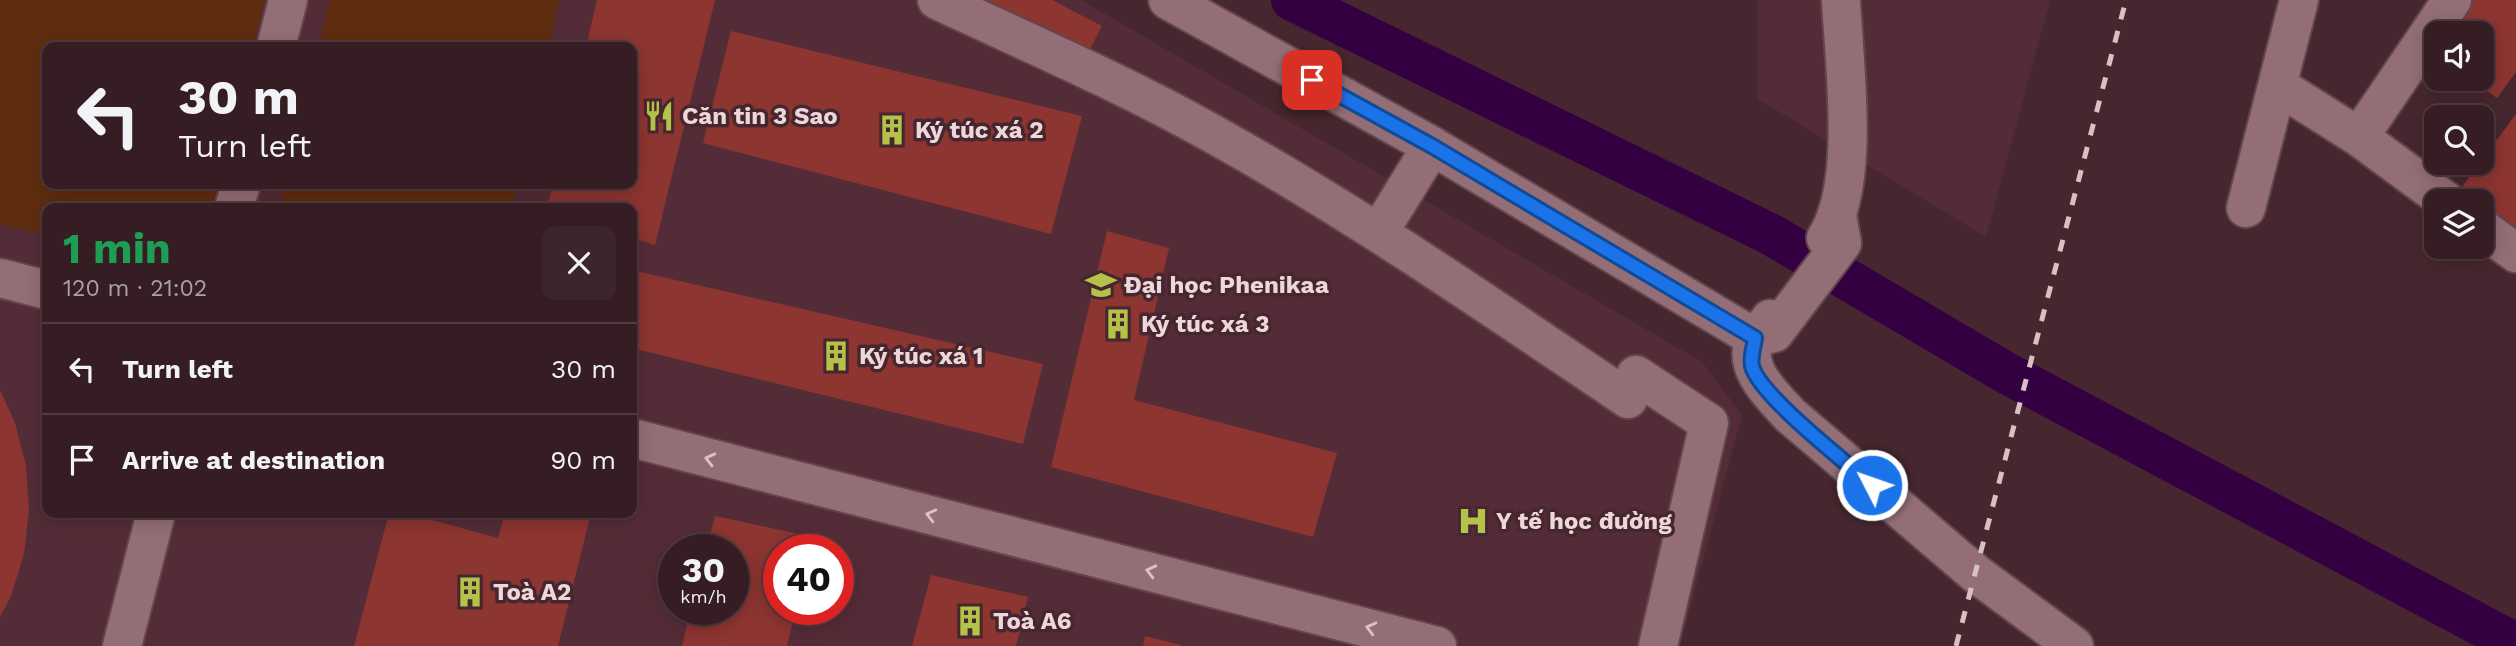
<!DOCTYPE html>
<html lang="en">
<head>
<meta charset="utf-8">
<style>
	body { margin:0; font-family:"Work Sans",sans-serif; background:#3d262b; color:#f1f3f6; height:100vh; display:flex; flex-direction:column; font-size:26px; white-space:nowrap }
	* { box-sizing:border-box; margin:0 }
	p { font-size:23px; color:#aaa2a6 }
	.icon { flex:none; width:38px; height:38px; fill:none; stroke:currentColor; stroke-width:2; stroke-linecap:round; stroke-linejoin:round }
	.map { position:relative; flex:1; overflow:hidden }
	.sheet { position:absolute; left:42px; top:203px; width:595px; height:315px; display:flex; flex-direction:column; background:#351d23; border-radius:14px; box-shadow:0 4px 18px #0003,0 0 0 2px #4f3b41 }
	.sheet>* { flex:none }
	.top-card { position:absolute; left:42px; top:42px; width:595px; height:147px; border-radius:14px; box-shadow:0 4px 18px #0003,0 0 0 2px #4f3b41; background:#351d23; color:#f1f3f6; overflow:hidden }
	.buttons { position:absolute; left:2424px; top:21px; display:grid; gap:14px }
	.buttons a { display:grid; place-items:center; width:70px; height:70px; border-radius:14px; background:#351d23; box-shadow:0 4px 18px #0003,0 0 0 2px #4f3b41; font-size:35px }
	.speed { position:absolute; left:658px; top:534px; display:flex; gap:14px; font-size:35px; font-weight:700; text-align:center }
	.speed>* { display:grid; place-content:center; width:91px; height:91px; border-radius:50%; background:#351d23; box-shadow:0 4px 18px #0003,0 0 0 2px #4f3b41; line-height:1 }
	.speed small { font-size:18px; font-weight:400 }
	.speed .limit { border:10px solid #d22; background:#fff; color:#111 }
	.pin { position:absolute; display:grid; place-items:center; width:60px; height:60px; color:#fff; margin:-30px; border-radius:14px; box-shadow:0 4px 10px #0006 }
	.me { position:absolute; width:77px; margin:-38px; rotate:311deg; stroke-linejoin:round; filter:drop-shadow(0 0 5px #0008) }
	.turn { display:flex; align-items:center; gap:24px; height:147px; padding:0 21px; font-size:32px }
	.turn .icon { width:91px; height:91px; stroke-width:2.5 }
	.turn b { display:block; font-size:49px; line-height:60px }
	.round { display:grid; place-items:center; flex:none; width:74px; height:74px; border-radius:14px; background:#3d262b }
	.overview { display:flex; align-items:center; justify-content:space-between; height:119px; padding:0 21px }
	h1 { font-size:42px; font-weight:700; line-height:52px; color:#1e9e55 }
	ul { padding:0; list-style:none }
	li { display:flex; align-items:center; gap:21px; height:91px; padding:0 21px; border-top:2px solid #4f3b41 }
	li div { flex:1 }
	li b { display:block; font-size:26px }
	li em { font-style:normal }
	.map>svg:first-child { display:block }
</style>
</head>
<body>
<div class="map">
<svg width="2516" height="646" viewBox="0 0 2516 646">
	<rect width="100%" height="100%" fill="#47272f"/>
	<g fill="#542c37" fill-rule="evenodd">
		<path d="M 0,0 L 1081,0 L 1702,362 L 1742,415 L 1680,646 L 0,646 ZM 47,47 L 632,47 L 632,184 L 47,184 ZM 47,208 L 632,208 L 632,513 L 47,513 ZM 674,550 L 733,550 L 733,609 L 674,609 ZM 779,550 L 838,550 L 838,609 L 779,609 Z"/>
		<path d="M 1757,0 L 2050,0 L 1986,237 L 1758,99 Z"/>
	</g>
	<g fill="#5f2d0f">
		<path d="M 0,0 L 265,0 L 253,47 L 47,47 L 47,184 L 219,184 L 213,208 L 47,208 L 47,236 L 0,224 Z"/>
		<path d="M 330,0 L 559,0 L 549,47 L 319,47 Z"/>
		<path d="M 285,184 L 518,184 L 512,208 L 279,208 Z"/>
	</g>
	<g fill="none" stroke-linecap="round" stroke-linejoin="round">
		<path stroke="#350042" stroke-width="42" d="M 1292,0 L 1770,234 L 2008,374 L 2516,644"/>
	</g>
	<g fill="#8d3531">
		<path d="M 597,0 L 715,0 L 655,245 L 632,238 L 632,208 L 547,208 L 553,184 L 632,184 L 632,47 L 586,47 Z"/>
		<path d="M 979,0 L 1052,0 L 1102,26 L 1088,53 Z"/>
		<path d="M 2463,0 L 2516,0 L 2516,72 L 2497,98 L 2470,79 L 2482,79 L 2482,33 L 2440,33 Z"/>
		<path d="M 731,31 L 1082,116 L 1051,234 L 703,143 Z"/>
		<path d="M 2516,114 L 2516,234 L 2482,208 L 2482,201 L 2473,201 L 2459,191 Z"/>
		<path d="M 1107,231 L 1169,248 L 1134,400 L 1337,453 L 1313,537 L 1051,467 Z"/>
		<path d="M 632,270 L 1043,364 L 1023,444 L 632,348 Z"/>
		<path d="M 0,390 L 15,423 L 26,466 L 29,510 L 24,554 L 11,596 L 0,617 Z"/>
		<path d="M 389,513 L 406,513 L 498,538 L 505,513 L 591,513 L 558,646 L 354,646 Z"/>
		<path d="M 715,516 L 813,537 L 810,550 L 779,550 L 779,609 L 796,609 L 787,646 L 682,646 L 691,609 L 733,609 L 733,550 L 706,550 Z"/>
		<path d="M 931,575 L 1028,597 L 1016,646 L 912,646 Z"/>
		<path d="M 1145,636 L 1181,645 L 1181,646 L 1143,646 Z"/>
	</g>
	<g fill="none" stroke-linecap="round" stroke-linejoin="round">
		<g stroke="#62464e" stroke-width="42">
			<g id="minor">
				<path d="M 937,0 C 1029,43 1124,84 1213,134 C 1357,214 1491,307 1628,399 L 1636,375 L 1709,423 L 1658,646"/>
				<path d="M 1168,0 L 1432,146 L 1755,338 L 1774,333 L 1842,243 L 1837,215"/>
				<path d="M 276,47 L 288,0"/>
				<path d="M 2278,86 L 2359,137 L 2446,201"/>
				<path d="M 2359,137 L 2452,0"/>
				<path d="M 234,208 L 241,184"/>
				<path d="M 2246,208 L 2299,0"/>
				<path d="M 2482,228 L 2516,253"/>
				<path d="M 1379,232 L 1432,146"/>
				<path d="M 1826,238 C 1861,183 1844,65 1841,0"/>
				<path d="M 0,278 L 47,290"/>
				<path d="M 1770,319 C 1766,325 1759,331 1756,337 C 1740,367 1772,395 1790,415 L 1975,573 L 2074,646"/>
				<path d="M 632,438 L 1437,646"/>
				<path d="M 122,646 L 156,513"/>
			</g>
		</g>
		<use href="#minor" stroke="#946e77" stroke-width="38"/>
		<path stroke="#d8c0c5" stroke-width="5" stroke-dasharray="12 12" stroke-linecap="butt" d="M 1956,646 L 2126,0"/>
	</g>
	<defs><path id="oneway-chevron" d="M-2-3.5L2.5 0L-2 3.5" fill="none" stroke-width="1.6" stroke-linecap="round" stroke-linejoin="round" transform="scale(1.75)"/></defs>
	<g stroke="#dbc2c7">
		<use href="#oneway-chevron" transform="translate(710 459) rotate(-166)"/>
		<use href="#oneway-chevron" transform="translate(931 515) rotate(-166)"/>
		<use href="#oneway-chevron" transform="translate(1151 571) rotate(-166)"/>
		<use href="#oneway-chevron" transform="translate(1371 628) rotate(-165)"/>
	</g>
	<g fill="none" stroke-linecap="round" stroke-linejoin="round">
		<g stroke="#114b97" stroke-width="18">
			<path id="route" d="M 1312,80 L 1432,146 L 1755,338 C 1754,346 1750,358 1752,366 C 1759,395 1847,463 1872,485"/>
		</g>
		<use href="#route" stroke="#1a73e8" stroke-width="12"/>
	</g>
	<defs>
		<g id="restaurant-bare" transform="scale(2.415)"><path d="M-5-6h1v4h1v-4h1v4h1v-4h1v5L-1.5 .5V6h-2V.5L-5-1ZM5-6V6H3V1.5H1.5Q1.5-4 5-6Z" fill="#b5c249" stroke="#47272f" stroke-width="2.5" paint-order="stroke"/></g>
		<g id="building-bare" transform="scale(2.415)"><path d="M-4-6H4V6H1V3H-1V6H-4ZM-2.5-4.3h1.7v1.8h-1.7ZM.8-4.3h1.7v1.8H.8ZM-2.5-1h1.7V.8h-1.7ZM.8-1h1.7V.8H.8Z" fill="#b5c249" stroke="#47272f" stroke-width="2.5" paint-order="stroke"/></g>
		<g id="university-bare" transform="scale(2.415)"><path d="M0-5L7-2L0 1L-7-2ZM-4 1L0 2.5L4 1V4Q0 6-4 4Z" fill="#b5c249" stroke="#47272f" stroke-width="2.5" paint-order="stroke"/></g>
		<g id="hospital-bare" transform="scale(2.415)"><path d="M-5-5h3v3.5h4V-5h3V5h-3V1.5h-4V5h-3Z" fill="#b5c249" stroke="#47272f" stroke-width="2.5" paint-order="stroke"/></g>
	</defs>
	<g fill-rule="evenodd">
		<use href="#restaurant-bare" x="659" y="116"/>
		<use href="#building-bare" x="892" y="130"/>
		<use href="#university-bare" x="1101" y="285"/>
		<use href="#building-bare" x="1118" y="324"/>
		<use href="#building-bare" x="836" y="356"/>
		<use href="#hospital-bare" x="1473" y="521"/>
		<use href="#building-bare" x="470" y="592"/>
		<use href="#building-bare" x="970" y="621"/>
	</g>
	<g text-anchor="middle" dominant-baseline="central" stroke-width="7" stroke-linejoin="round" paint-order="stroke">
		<g font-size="24" font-weight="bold" fill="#edd7db" stroke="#47272f" text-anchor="start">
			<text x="682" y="116">Căn tin 3 Sao</text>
			<text x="915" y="130">Ký túc xá 2</text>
			<text x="1124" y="285">Đại học Phenikaa</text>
			<text x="1141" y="324">Ký túc xá 3</text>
			<text x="859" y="356">Ký túc xá 1</text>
			<text x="1496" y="521">Y tế học đường</text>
			<text x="493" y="592">Toà A2</text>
			<text x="993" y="621">Toà A6</text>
		</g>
	</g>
</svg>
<div class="buttons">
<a><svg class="icon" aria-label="sound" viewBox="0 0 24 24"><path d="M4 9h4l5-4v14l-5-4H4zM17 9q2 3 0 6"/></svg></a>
<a><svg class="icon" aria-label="search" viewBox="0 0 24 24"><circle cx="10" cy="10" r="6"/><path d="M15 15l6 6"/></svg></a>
<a><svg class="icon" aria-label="layers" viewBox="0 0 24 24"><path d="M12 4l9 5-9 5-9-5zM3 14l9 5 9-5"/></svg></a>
</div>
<div class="speed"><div>30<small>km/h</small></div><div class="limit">40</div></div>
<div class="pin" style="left:1312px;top:80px;background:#d93025"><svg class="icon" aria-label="arrive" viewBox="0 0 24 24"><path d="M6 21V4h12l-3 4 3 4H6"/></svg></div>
<svg class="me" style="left:1872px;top:485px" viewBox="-20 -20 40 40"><circle r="17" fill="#1a73e8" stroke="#fff" stroke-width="3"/><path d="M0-11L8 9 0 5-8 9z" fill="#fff"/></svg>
<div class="top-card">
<div class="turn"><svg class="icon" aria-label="left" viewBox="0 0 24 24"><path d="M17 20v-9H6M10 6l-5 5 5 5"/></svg><div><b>30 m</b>Turn left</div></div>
</div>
<section class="sheet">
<div class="overview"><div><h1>1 min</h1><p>120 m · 21:02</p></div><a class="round"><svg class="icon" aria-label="close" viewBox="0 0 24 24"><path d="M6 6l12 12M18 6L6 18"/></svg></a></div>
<ul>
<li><svg class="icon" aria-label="left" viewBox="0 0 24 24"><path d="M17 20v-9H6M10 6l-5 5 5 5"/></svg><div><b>Turn left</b></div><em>30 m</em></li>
<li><svg class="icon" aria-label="arrive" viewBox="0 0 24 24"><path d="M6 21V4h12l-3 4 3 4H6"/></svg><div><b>Arrive at destination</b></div><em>90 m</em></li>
</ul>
</section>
</div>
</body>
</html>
